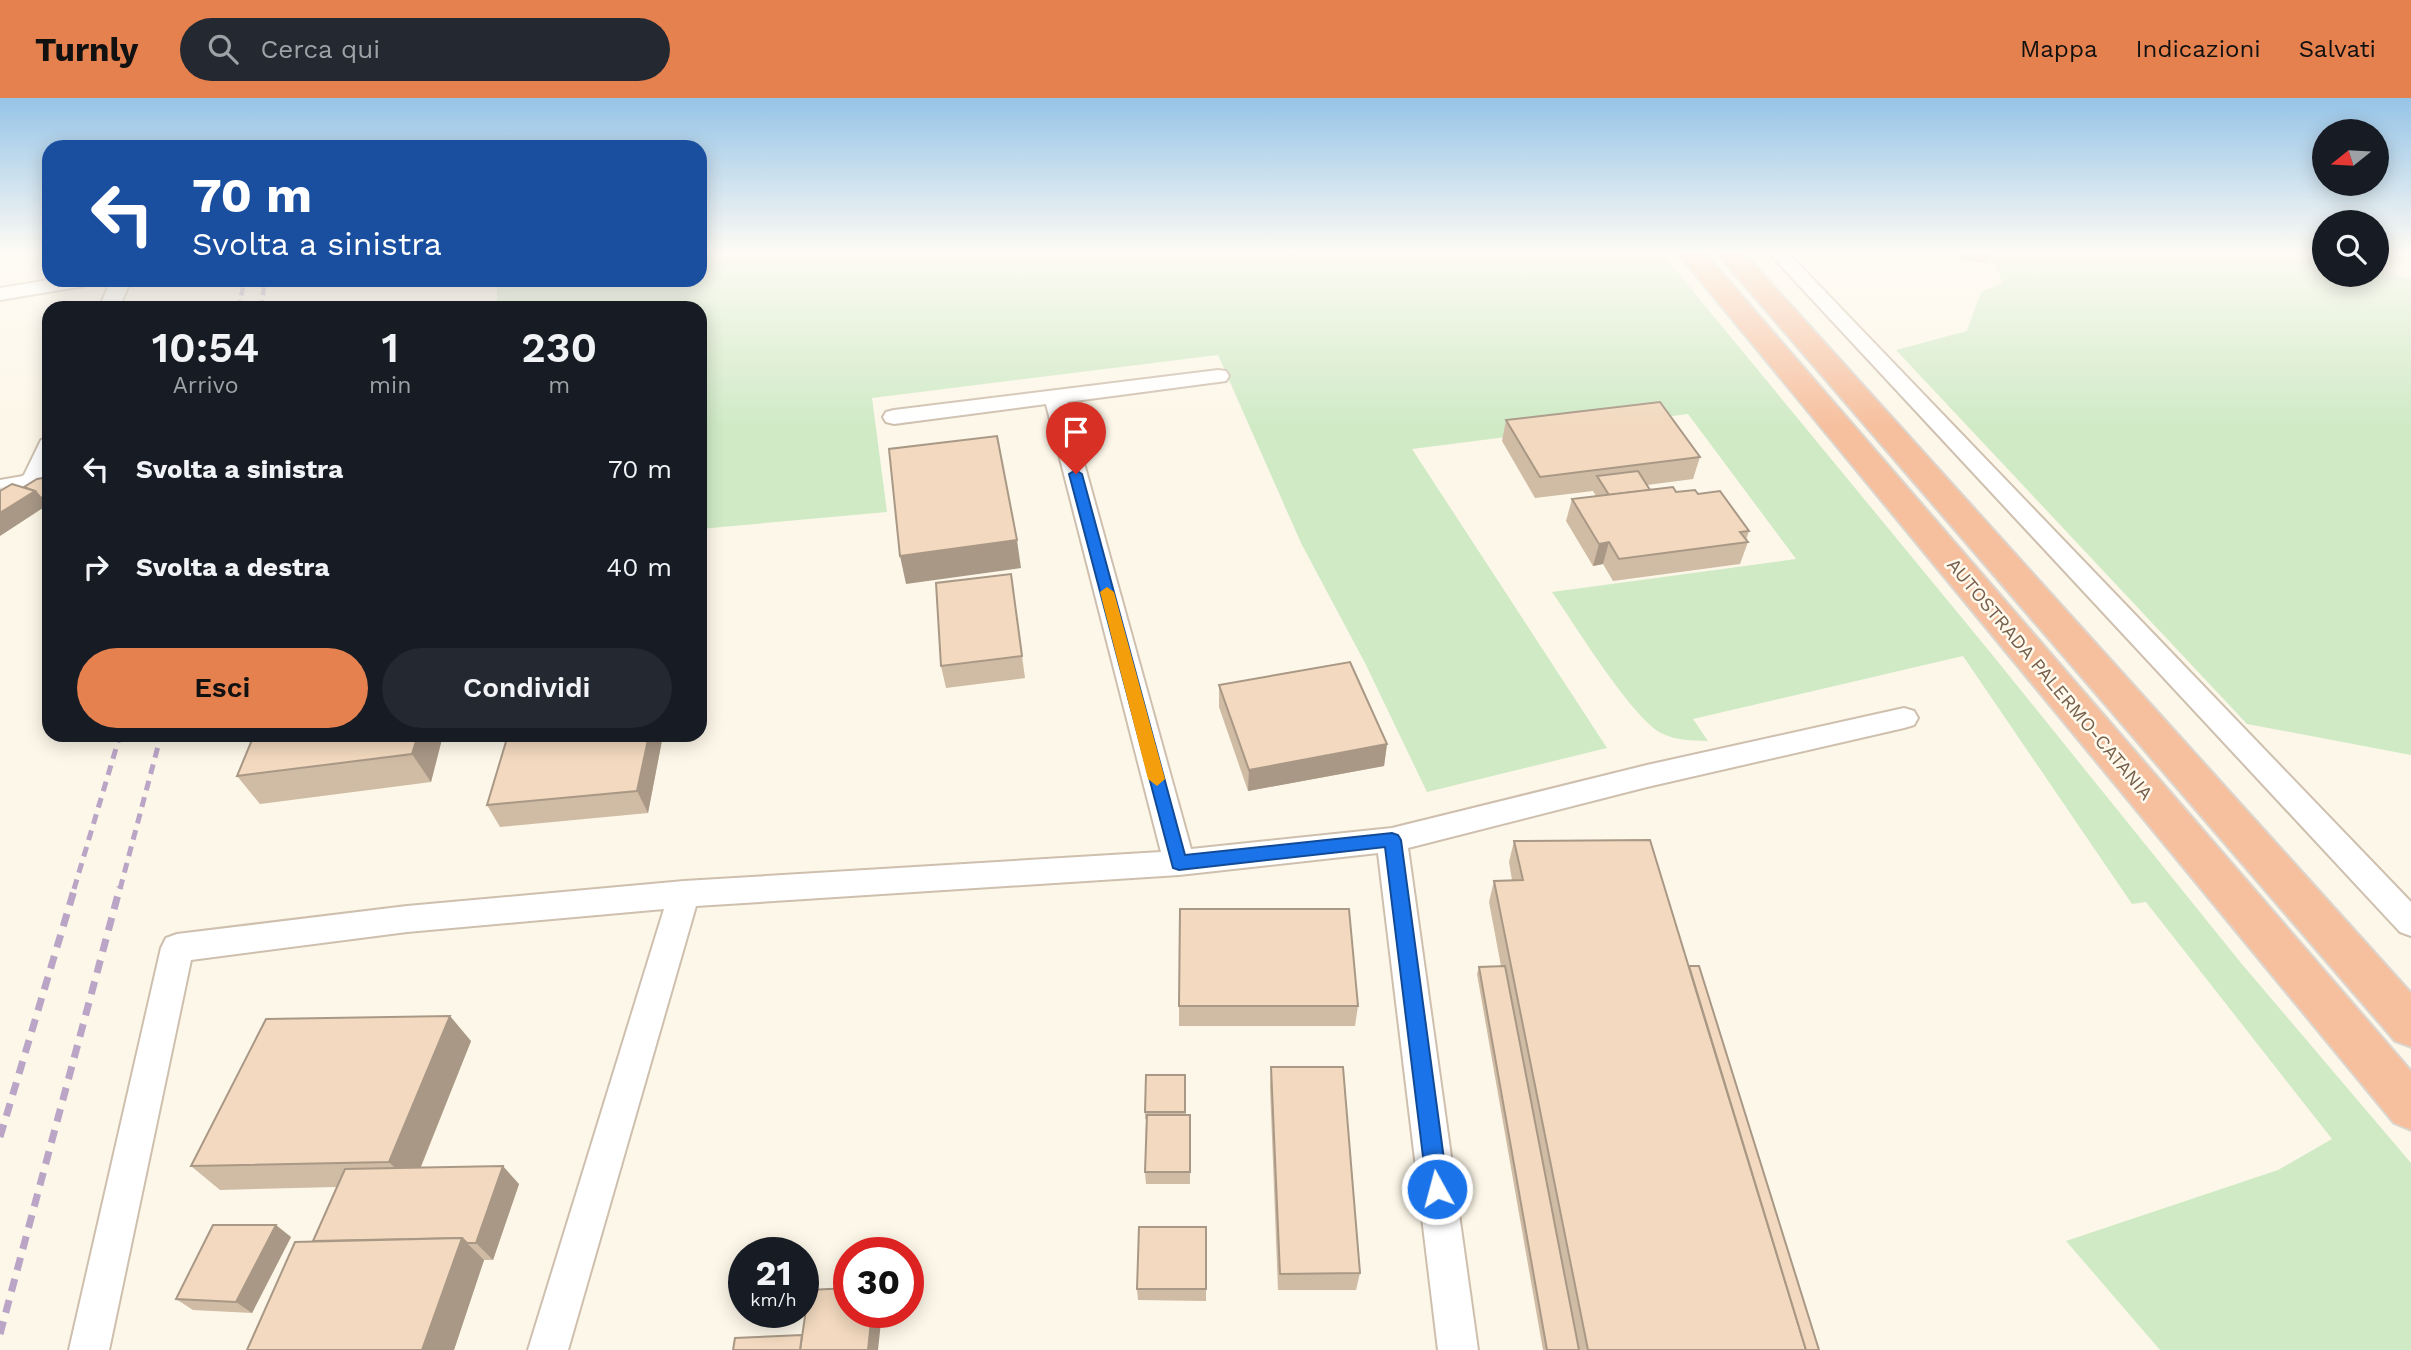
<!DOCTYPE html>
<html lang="it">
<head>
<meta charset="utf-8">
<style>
	body { margin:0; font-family:"Work Sans",sans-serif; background:#242831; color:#f1f3f6; height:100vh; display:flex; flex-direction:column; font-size:26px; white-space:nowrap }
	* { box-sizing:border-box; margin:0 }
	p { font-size:23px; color:#9ea1a6 }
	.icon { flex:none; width:38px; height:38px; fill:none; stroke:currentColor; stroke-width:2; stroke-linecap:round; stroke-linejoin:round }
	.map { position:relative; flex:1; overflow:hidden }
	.panel { position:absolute; left:42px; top:203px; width:665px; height:441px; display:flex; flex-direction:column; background:#171b24; border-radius:21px; box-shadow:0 4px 18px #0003 }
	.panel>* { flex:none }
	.banner { position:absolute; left:42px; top:42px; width:665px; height:147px; border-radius:21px; box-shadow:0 4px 18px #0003; background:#1a4fa0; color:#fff; overflow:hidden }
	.needle { width:46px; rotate:252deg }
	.fabs { position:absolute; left:2312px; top:21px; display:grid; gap:14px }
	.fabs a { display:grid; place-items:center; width:77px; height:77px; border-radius:50%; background:#171b24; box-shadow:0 4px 18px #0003; font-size:35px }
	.speed { position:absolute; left:728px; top:1139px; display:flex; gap:14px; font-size:35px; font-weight:700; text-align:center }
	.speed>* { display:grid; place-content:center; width:91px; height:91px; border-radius:50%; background:#171b24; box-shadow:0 4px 18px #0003; line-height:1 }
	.speed small { font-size:18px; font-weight:400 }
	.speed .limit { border:10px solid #d22; background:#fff; color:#111 }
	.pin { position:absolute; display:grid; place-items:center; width:60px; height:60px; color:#fff; margin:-72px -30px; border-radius:50% 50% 50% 0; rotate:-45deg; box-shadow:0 0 7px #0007 }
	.pin .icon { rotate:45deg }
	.me { position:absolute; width:77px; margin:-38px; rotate:353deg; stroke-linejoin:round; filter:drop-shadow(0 0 5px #0008) }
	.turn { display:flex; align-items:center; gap:24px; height:147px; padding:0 35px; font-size:32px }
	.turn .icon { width:91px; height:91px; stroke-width:2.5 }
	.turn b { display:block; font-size:49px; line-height:60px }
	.eta { display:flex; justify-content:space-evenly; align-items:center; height:119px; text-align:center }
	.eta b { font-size:42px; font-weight:600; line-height:49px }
	.cta { display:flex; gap:14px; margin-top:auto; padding:14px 35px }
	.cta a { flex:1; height:80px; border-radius:42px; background:#e5814e; color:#111; font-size:28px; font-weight:600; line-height:80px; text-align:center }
	.cta a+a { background:#242831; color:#f1f3f6 }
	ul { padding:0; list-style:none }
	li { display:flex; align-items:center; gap:21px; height:98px; padding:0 35px }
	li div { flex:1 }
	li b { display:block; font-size:26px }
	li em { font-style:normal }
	header { display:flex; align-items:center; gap:42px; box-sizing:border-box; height:98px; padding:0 35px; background:#e5814e; color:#111 }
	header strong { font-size:33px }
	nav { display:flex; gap:38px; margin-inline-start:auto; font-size:24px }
	.search { width:490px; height:63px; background:#242831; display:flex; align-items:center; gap:18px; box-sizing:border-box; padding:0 24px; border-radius:38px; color:#9ea1a6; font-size:26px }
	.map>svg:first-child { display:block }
</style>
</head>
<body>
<header>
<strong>Turnly</strong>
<div class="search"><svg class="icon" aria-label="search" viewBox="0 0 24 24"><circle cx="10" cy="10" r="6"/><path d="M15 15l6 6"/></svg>Cerca qui</div>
<nav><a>Mappa</a><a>Indicazioni</a><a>Salvati</a></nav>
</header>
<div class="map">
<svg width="2411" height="1252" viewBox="0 0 2411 1252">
	<rect width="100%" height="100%" fill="#fcf7e8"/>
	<g fill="#d0eac6">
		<path d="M 700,153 L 1660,153 L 1990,554 L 2241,865 L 2411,1065 L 2411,1252 L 2160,1252 L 2066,1143 L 2278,1072 L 2332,1041 L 2146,804 L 2132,806 L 1963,558 L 1693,621 L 1708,643 C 1691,642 1676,643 1661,635 C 1632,620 1573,524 1552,494 L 1796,461 L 1688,316 L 1412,351 L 1607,650 L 1427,694 L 1365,565 L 1301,445 L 1218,257 L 872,300 L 887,414 L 700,431 L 700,210 L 497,210 L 497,182 L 700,182 Z"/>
		<path d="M 1989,153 L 2324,153 L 2324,177 L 2376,177 L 2377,173 L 2411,180 L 2411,657 L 2247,626 L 1896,252 L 1967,233 L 1981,194 L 2003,185 Z"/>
	</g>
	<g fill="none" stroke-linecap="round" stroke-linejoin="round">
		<g stroke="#cebfae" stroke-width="4">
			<g id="service">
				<path d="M 1272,153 L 1283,153 L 1290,158 L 1282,160 Z"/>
				<path d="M 29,377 L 35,381 L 33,383 L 0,390 L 0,382 Z"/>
			</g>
		</g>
		<g stroke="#cebfae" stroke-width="4">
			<g id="minor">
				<path d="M 1767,153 L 1786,153 L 2411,804 L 2411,838 L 2400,834 Z"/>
				<path d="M 49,182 L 94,182 L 84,188 L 0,202 L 0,190 Z"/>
				<path d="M 111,182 L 131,182 L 119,210 L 99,210 Z"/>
				<path d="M 1218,272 L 1226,273 L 1229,278 L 1226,283 L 1067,304 L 1191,751 L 1392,730 L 1647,667 L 1904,610 L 1914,613 L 1918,620 L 1914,627 L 1904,630 L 1647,689 L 1408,750 L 1478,1252 L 1438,1252 L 1378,755 L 1179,777 L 696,808 L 568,1252 L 528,1252 L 664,811 L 407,834 L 191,862 L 109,1252 L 69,1252 L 161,850 L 166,840 L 177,836 L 407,808 L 684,783 L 1161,754 L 1046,306 L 894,326 L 886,324 L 883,319 L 886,314 L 894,312 Z"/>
				<path d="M 49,340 L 49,373 L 42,386 L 0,408 L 0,391 L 24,377 L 41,342 Z"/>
			</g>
		</g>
		<g stroke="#dbd6d0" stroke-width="4">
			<g id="motorway">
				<path d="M 1676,153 L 1703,153 L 2411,973 L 2411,1032 L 2394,1025 Z"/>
				<path d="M 1715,153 L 1742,153 L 2411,895 L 2411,949 L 2395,943 Z"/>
			</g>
		</g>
		<use href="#service" fill="#fff" fill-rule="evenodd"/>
		<use href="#minor" fill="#fff" fill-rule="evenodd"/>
		<use href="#motorway" fill="#f6c09f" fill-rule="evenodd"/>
		<g stroke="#bba5c7" stroke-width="4.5" stroke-dasharray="8 5" stroke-linecap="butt">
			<path d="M 238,210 L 245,182"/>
			<path d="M 261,210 L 265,182"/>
		</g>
		<g stroke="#bba5c7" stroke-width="5" stroke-dasharray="10 7" stroke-linecap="butt">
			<path d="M 74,791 L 120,637"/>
			<path d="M 120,791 L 161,637"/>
		</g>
		<g stroke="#bba5c7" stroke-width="7" stroke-dasharray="13 9" stroke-linecap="butt">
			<path d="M 0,1039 L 75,789"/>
			<path d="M 0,1236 L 120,789"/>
		</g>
	</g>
	<g fill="#d0bba4">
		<path d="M 1944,153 L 1992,153 L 1987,165 L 1961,162 L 1959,155 Z"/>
		<path d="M 1506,322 L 1700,359 L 1693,381 L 1647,387 L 1650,392 L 1698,396 L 1749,433 L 1746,442 L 1748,444 L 1740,466 L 1613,483 L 1603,466 L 1593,468 L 1566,423 L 1572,401 L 1596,398 L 1593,393 L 1535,400 L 1502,343 Z"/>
		<path d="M 1011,476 L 1025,580 L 946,590 L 941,568 Z"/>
		<path d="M 1219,587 L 1387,646 L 1384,668 L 1248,693 L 1219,609 Z"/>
		<path d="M 254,637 L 443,637 L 431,684 L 260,706 L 237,678 Z"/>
		<path d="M 491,637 L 663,637 L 648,715 L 500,729 L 487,707 L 507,639 L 493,640 Z"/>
		<path d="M 1514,743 L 1689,868 L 1819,1252 L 1543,1252 L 1477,876 L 1479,869 L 1501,868 L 1489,804 L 1494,783 L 1512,782 L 1509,764 Z"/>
		<path d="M 1179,908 L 1358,908 L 1355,928 L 1179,928 Z"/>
		<path d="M 471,943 L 421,1069 L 519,1086 L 493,1162 L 484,1162 L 454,1252 L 313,1143 L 336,1089 L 220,1092 L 191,1068 Z"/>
		<path d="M 1271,969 L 1360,1175 L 1356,1192 L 1278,1192 L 1270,989 Z"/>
		<path d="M 1185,977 L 1186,1017 L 1190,1017 L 1190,1086 L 1146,1086 L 1145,1074 L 1146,1021 L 1145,1021 L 1145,1014 Z"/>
		<path d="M 1206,1129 L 1206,1203 L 1138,1202 L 1137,1191 Z"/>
		<path d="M 291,1139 L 252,1215 L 193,1212 L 176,1201 Z"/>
	</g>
	<g fill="#a99886">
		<path d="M 35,393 L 49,395 L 49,406 L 0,438 L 0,415 Z"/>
		<path d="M 1017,442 L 1021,470 L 906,486 L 900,458 Z"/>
		<path d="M 1609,444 L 1603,466 L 1593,468 L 1599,446 Z"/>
		<path d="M 418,637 L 443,637 L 431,684 L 412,656 Z"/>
		<path d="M 649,637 L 663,637 L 648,715 L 637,693 Z"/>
		<path d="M 1387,646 L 1384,668 L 1248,693 L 1249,672 Z"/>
		<path d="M 450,918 L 471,943 L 413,1088 L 389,1064 Z"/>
		<path d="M 503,1068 L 519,1086 L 493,1162 L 476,1145 Z"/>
		<path d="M 276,1127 L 291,1139 L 252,1215 L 236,1204 Z"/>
		<path d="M 462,1140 L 484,1162 L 454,1252 L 422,1252 Z"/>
		<path d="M 872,1214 L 882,1214 L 878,1252 L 868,1252 Z"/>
	</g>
	<g fill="#f2d9bf" stroke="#a99886" stroke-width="2">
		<path d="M 1660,304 L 1700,359 L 1540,379 L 1506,322 Z"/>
		<path d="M 997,338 L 1017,442 L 900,458 L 889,351 Z"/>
		<path d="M 1638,373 L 1650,392 L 1609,397 L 1597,378 Z"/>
		<path d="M 49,379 L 49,395 L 41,400 L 35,393 L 24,389 L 37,381 Z"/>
		<path d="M 12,386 L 35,393 L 0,415 L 0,393 Z"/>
		<path d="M 1673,389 L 1676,394 L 1695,392 L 1698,396 L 1720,393 L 1749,433 L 1740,434 L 1748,444 L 1619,461 L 1609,444 L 1599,446 L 1572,401 Z"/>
		<path d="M 1011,476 L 1022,558 L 941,568 L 936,485 Z"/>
		<path d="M 1350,564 L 1387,646 L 1249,672 L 1219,587 Z"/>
		<path d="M 254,637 L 418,637 L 412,656 L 237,678 Z"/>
		<path d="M 508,637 L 649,637 L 637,693 L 487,707 Z"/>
		<path d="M 1650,742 L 1806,1252 L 1588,1252 L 1494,783 L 1523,782 L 1514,743 Z"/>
		<path d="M 1180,811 L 1349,811 L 1358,908 L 1179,908 Z"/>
		<path d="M 1505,868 L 1579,1252 L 1547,1252 L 1479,869 Z"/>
		<path d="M 1689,868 L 1699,868 L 1819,1252 L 1806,1252 Z"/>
		<path d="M 450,918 L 389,1064 L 191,1068 L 266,921 Z"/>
		<path d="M 1271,969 L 1343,969 L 1360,1175 L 1280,1176 Z"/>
		<path d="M 1146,977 L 1185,977 L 1185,1014 L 1145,1014 Z"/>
		<path d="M 1147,1017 L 1190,1017 L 1190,1074 L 1145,1074 Z"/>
		<path d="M 503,1068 L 476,1145 L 467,1145 L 462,1140 L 313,1143 L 345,1071 Z"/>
		<path d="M 213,1127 L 276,1127 L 236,1204 L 176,1201 Z"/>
		<path d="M 1139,1129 L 1206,1129 L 1206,1191 L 1137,1191 Z"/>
		<path d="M 462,1140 L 422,1252 L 247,1252 L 295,1144 Z"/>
		<path d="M 849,1190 L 849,1214 L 872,1214 L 868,1252 L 800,1252 L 809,1192 Z"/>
		<path d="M 802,1237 L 800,1252 L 733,1252 L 735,1240 Z"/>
	</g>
	<linearGradient id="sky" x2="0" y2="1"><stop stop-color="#96c4e7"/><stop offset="0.47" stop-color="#fefbf5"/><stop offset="1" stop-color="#fefbf5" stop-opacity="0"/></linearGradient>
	<rect width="2411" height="328" fill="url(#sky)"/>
	<path fill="#1a73e8" stroke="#114b97" stroke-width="2" d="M 1076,372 L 1082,376 L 1185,757 L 1392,735 L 1398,737 L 1401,742 L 1448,1091 L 1445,1098 L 1437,1101 L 1430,1098 L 1427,1091 L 1385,749 L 1179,772 L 1173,770 L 1069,376 Z"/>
	<path fill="#f59e0b" d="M 1107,489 L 1114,494 L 1165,681 L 1157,688 L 1148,681 L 1100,494 Z"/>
	<g text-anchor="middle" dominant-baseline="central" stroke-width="5" stroke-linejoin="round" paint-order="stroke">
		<g font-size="19" fill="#76604c" stroke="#fffaee">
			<text transform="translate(2050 581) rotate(50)">AUTOSTRADA PALERMO-CATANIA</text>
		</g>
	</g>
</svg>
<div class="fabs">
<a><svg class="needle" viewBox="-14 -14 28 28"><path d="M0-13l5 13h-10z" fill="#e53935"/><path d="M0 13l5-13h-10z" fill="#9ea1a6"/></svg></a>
<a><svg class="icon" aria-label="search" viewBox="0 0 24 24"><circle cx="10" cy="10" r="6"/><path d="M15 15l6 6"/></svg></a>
</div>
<div class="speed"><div>21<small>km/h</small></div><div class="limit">30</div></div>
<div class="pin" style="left:1076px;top:376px;background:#d93025"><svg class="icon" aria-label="arrive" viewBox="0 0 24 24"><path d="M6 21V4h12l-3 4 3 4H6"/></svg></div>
<svg class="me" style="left:1437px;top:1091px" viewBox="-20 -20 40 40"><circle r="17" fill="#1a73e8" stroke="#fff" stroke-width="3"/><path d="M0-11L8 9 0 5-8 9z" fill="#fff"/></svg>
<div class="banner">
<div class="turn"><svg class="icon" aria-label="left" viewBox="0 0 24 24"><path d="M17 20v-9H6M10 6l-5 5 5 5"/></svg><div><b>70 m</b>Svolta a sinistra</div></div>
</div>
<section class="panel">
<div class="eta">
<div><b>10:54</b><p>Arrivo</p></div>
<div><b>1</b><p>min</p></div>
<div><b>230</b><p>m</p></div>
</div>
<ul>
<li><svg class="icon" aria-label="left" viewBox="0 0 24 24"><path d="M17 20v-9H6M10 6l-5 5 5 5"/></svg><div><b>Svolta a sinistra</b></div><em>70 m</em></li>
<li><svg class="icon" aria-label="right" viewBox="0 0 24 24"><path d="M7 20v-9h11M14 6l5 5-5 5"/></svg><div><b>Svolta a destra</b></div><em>40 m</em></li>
</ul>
<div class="cta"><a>Esci</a><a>Condividi</a></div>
</section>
</div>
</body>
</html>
